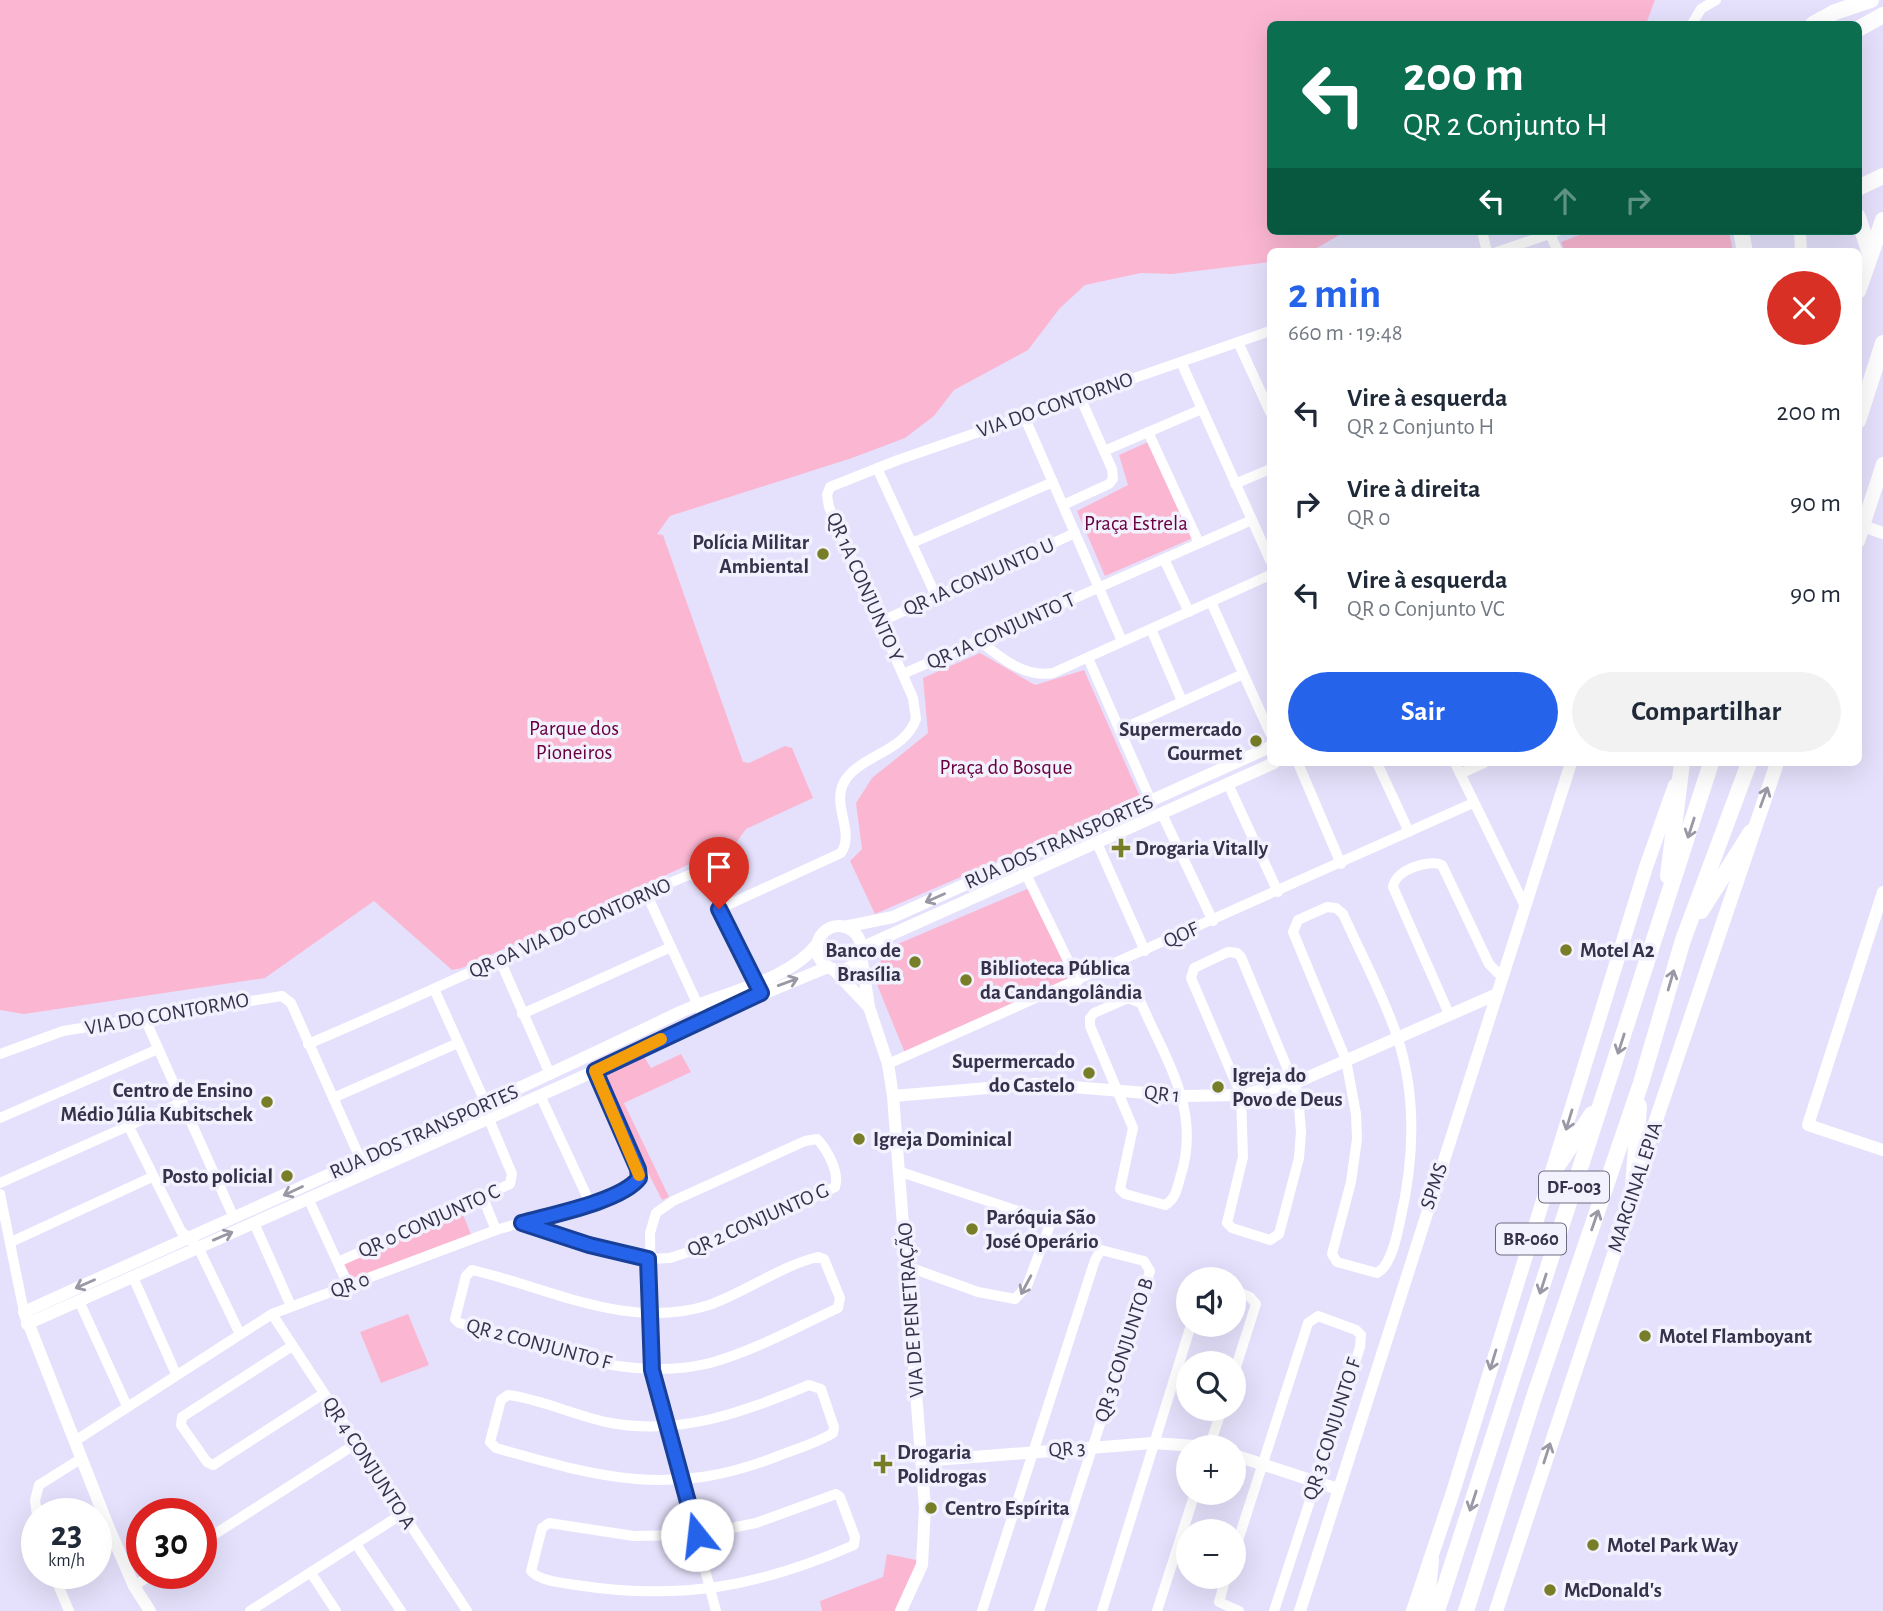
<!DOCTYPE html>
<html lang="pt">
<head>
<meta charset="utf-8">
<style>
	body { margin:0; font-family:"Alegreya Sans",sans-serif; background:#f2f2f3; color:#1f2937; height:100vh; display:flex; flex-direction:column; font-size:26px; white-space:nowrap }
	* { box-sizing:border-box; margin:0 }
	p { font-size:23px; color:#747a83 }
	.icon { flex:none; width:38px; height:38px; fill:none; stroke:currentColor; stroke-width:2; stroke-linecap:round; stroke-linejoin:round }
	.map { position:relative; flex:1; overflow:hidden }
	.sheet { position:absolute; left:1267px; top:248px; width:595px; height:518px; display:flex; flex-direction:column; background:#fff; border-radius:10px; box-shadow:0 7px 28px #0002 }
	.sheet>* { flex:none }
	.guide { position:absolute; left:1267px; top:21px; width:595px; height:214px; border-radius:10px; box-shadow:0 7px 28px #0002; background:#0b6e4f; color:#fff; overflow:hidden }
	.buttons { position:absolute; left:1176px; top:1267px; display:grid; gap:14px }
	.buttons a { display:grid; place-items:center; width:70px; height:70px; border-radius:50%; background:#fff; box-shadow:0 7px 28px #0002; font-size:35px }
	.speed { position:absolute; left:21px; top:1498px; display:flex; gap:14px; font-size:35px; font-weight:700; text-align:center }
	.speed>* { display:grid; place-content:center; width:91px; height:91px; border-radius:50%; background:#fff; box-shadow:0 7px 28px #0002; line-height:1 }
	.speed small { font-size:18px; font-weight:400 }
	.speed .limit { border:10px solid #d22; background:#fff; color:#111 }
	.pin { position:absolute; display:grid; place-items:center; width:60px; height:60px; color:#fff; margin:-72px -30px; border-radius:50% 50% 50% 0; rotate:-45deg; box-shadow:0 0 7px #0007 }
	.pin .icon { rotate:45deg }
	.me { position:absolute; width:77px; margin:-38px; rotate:344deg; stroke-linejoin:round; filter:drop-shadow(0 0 5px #0008) }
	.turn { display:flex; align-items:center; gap:24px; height:147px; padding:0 21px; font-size:32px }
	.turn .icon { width:91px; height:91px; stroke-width:2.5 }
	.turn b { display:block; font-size:49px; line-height:60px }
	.lanes { display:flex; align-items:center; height:66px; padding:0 21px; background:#0003; justify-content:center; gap:35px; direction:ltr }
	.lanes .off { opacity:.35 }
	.round { display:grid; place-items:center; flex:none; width:74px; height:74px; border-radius:37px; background:#f2f2f3 }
	.headline { display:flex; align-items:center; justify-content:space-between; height:119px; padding:0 21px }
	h1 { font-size:42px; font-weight:600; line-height:52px; color:#2563eb }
	.primary-button { display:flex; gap:14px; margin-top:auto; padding:14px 21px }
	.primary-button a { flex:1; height:80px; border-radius:42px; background:#2563eb; color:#fff; font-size:28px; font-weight:600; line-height:80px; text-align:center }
	.primary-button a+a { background:#f2f2f3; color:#1f2937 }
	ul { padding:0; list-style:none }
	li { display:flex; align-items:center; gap:21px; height:91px; padding:0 21px }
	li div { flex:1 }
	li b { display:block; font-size:26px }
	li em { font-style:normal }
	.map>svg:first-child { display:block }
</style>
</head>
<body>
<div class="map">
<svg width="1883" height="1611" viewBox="0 0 1883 1611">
	<rect width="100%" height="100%" fill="#e5e1fc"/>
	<g fill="#fbb7d2">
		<path d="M 0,0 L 1655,0 L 1646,24 L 1270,24 L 1270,231 L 1346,231 L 1310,252 L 1270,252 L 1270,262 L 1172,274 L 1141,273 L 1085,285 L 1060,308 L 1028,350 L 954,390 L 934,416 L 905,438 L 852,458 L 670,516 L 657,534 L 663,535 L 743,762 L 749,763 L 785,746 L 792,748 L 813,798 L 746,829 L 736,843 L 462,968 L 452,970 L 374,901 L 265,978 L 24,1014 L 0,1010 Z"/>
		<path d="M 1590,231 L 1729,231 L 1733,252 L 1565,252 L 1561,242 Z"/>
		<path d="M 1148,442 L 1193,538 L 1105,576 L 1077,511 L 1128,485 L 1119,455 Z"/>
		<path d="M 980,653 L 1035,685 L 1084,670 L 1141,799 L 875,914 L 850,861 L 862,849 L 856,803 L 872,778 L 928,733 L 923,678 Z"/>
		<path d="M 1034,886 L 1079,977 L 907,1058 L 876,982 L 876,967 L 893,946 Z"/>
		<path d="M 681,1054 L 691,1072 L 624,1103 L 669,1197 L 662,1200 L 602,1082 L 607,1071 L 643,1055 L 651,1068 Z"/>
		<path d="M 461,1210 L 471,1234 L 354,1282 L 344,1264 Z"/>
		<path d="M 408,1314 L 429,1365 L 381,1383 L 360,1332 Z"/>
		<path d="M 887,1554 L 921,1561 L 898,1611 L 822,1611 L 820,1601 L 883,1577 Z"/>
	</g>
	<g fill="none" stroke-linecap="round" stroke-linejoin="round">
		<g stroke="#fff" stroke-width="10">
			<path d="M 1692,24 L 1701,9 L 1716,0"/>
			<path d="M 1482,231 L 1487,252"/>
			<path d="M 1550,234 L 1558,252"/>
			<path d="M 1497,252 L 1558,231"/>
			<path d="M 1238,342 L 1270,412"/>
			<path d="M 1181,362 L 1270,560"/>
			<path d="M 1024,416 L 1122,641"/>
			<path d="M 1148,432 L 1199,543"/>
			<path d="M 1104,451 L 1202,409"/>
			<path d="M 877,468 L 936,596"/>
			<path d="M 1235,484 L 1270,469"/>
			<path d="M 1063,505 L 1109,484 L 1113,479 L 1112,469 L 1080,397"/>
			<path d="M 912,543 L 1053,482"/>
			<path d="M 1164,559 L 1189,612"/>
			<path d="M 1211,602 L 1270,733"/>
			<path d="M 882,621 L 1075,533"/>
			<path d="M 1151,629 L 1182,701"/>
			<path d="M 981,642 C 1001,658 1025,678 1053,673 L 1270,575"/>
			<path d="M 1088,658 L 1151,801"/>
			<path d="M 903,674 L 1252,520"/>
			<path d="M 1120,730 L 1243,674"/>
			<path d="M 1298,763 L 1341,864"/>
			<path d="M 1377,763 L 1409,832"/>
			<path d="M 1455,763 L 1525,906"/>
			<path d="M 1460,774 L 1484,763"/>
			<path d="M 1228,784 L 1278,892"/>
			<path d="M 1162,814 L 1213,921"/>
			<path d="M 1097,843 L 1145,951"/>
			<path d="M 1019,860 L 1078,981"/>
			<path d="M 646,893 L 704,1018"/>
			<path d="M 1327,907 L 1336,908 L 1343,914 C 1361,954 1383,995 1397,1036 C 1417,1096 1414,1161 1400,1221 C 1397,1236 1391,1266 1377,1273 L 1337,1262 L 1332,1254 L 1351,1182 L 1357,1139 L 1356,1114 L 1346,1060 L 1293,932 L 1298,920 Z"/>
			<path d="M 719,909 L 841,853 C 856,831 829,803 846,779 C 864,754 904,752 916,719 L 913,698 L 829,507 L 827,495 L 830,487 L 898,460 L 1270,331"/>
			<path d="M 1228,952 L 1237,953 L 1241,957 L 1298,1094 L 1301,1132 L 1299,1158 L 1279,1234 L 1270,1240 L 1232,1228 L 1227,1223 L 1243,1157 L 1241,1095 L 1191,978 L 1194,968 Z"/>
			<path d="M 499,958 L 550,1074"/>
			<path d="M 435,991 L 486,1104"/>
			<path d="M 1128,998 L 1141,1003 C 1167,1062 1202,1112 1180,1178 C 1177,1189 1175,1200 1165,1205 L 1125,1194 L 1120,1189 L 1133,1128 L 1090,1026 L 1090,1018 L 1094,1013 Z"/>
			<path d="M 522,1014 L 671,947"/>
			<path d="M 1449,1014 L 1393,887 C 1395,870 1428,859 1442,865 L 1489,964 L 1502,977"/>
			<path d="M 145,1019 L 234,1218"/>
			<path d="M 308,1044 C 437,990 561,928 689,875 L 705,878 L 758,988"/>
			<path d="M 0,1054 L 63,1031 L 282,996 L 291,1003 L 363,1165"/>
			<path d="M 888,1064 L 1473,803"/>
			<path d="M 540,1095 L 590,1203"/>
			<path d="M 333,1098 L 458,1043"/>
			<path d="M 0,1118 L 158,1049"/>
			<path d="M 128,1125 L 181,1231 L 198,1247 L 240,1334"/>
			<path d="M 901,1172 L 1051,1222 L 1027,1286 L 1015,1299 L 978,1292 L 906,1266"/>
			<path d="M 0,1183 L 182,1102"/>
			<path d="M 0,1194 L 24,1312"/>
			<path d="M 308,1198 L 349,1287"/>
			<path d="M 483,1198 L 496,1230"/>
			<path d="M 254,1223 L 291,1306"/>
			<path d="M 522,1223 L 589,1245 L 648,1259 L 670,1258 L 716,1243 L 835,1187 C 840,1173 827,1149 817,1139 L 805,1141 L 673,1201 L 656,1213 L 650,1233 L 652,1370 L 716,1611"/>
			<path d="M 11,1242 L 152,1177"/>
			<path d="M 818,1257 L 824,1259 L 840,1298 L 838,1308 C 797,1327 754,1351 710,1363 C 626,1384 539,1346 459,1323 L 455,1319 L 466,1276 L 472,1270 C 550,1288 628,1331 709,1305 C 746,1292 780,1266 818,1257 Z"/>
			<path d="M 338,1262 L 510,1184 L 512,1174 L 488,1117"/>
			<path d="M 133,1277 L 176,1374"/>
			<path d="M 1234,1290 L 1250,1297 L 1256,1304 L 1234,1373"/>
			<path d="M 79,1301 L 127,1406"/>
			<path d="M 272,1314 L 467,1611"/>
			<path d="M 292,1346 L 182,1417 L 181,1425 L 207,1462 L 213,1465 L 323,1394"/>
			<path d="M 809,1385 L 821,1389 L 834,1427 L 833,1433 C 817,1443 796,1449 778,1456 C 672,1498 601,1478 496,1448 L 490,1442 L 501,1400 L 508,1395 C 541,1399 573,1415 606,1422 C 679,1437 743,1412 809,1385 Z"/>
			<path d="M 75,1441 L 272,1314 L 496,1230 L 590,1203 L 636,1182 L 638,1169 L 595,1071"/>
			<path d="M 1209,1447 L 1222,1409"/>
			<path d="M 836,1494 L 840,1497 L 855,1537 L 854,1545 C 759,1587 679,1601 576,1585 C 563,1583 539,1581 531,1571 L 542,1528 L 549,1523 L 634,1536 L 697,1535 L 756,1523 Z"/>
			<path d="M 37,1515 L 35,1500 L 39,1485 L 82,1458"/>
			<path d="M 201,1543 L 357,1443"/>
			<path d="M 356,1544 L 401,1611"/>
			<path d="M 1234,1553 L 1308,1323 L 1318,1316 L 1356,1330 L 1361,1335 L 1360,1347 L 1274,1611"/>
			<path d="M 53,1573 L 69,1611"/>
			<path d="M 311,1573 L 336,1611"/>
			<path d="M 1226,1577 L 1219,1602 L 1239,1611"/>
			<path d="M 134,1586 L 154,1573"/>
			<path d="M 250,1611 L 402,1514"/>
			<path d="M 982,1611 L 1095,1260 L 1101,1250 L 1144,1261 L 1150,1271 L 1039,1611"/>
			<path d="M 1102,1611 L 1191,1325"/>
			<path d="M 1157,1611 L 1195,1493"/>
		</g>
		<g stroke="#fff" stroke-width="12">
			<path d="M 1800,231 L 1801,252"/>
			<path d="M 1863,526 L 1883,533"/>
			<path d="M 1883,892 L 1808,1125 L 1883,1150"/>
			<circle cx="839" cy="948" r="22"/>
			<path d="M 844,927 L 893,917 L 1270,747"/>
			<path d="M 861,948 L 1274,763"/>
			<path d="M 861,955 L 869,1007 L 888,1064 L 893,1096 L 925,1508 L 922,1565 L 901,1611"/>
			<path d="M 833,969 L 869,1007"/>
			<path d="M 893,1096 L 1036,1084 L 1183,1096 L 1241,1095 L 1295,1083 L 1497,994"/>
			<path d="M 27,1324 L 595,1071 L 704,1018 L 828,967"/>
			<path d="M 1234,1455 L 1338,1489"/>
			<path d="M 922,1461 L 1153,1443 L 1211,1447"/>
			<path d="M 150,1611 L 134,1586 L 108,1526 L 24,1312 C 242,1213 462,1117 678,1013 C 722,992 787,983 818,943"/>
			<path d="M 1300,1611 L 1571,763"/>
		</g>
		<g stroke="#fff" stroke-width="14">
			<path d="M 1858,541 L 1883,464"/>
			<path d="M 1413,1611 L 1453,1492 L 1646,867 L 1675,785"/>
			<path d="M 1496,1611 L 1623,1227 L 1633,1188 L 1777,763"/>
		</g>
		<g stroke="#fff" stroke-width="16">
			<path d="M 1813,24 L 1835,12 L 1871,0"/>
			<path d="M 1858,29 L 1883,15"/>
			<path d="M 1858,188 L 1883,176"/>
			<path d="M 1858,217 L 1870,254"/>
			<path d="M 1741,231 L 1745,252"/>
			<path d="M 1858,291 L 1883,220"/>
			<path d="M 1858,421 L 1883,343"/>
			<path d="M 1668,876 L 1682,763"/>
			<path d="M 1701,911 L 1751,832"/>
			<path d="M 1552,1174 L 1592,1114"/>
			<path d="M 1633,1188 L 1639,1106"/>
			<path d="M 1426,1611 L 1431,1560"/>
			<path d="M 1437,1611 L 1711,763"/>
			<path d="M 1466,1611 L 1534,1397 L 1641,1083 L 1683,940 L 1749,763"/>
		</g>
	</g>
	<defs><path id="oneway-shaft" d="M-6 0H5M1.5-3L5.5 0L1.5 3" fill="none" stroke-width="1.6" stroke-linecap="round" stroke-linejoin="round" transform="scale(1.75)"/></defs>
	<g stroke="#9b98a5">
		<use href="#oneway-shaft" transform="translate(1764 797) rotate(-70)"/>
		<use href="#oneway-shaft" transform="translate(1691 828) rotate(108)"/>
		<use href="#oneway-shaft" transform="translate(935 898) rotate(156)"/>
		<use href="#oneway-shaft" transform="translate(1671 980) rotate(-74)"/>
		<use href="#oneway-shaft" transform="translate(788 982) rotate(-20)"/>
		<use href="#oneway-shaft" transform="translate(1621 1044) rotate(108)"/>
		<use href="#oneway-shaft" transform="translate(1569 1120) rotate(107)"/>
		<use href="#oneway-shaft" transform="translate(293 1191) rotate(155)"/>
		<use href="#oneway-shaft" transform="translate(1595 1220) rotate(-71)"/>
		<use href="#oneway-shaft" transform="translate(223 1236) rotate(-23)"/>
		<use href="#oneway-shaft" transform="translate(85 1284) rotate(156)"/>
		<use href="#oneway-shaft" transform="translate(1543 1284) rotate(108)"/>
		<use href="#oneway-shaft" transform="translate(1026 1285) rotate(118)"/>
		<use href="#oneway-shaft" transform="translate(1493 1360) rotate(107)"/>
		<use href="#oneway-shaft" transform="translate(1547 1453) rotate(-72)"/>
		<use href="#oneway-shaft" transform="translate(1473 1501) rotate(108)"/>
	</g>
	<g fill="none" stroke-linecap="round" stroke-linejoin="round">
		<g stroke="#184099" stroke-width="18">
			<path id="route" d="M 697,1535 L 652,1370 L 648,1259 L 589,1245 L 522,1223 C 550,1215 622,1201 639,1178 L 638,1169 L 595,1071 L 761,993 L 719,909"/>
		</g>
		<use href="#route" stroke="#2563eb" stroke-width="12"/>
		<path stroke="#f59e0b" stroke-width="12" d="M 639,1175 L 595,1071 L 661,1039"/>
	</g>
	<g fill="#787d27" stroke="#f2f1fe" stroke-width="2.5">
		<circle cx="823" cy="554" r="7"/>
		<circle cx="1256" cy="741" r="7"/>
		<path d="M1117.5 837.5h7v7h7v7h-7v7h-7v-7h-7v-7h7z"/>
		<circle cx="1566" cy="950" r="7"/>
		<circle cx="915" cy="962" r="7"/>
		<circle cx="966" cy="980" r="7"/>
		<circle cx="1089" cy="1073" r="7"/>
		<circle cx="1218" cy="1087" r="7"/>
		<circle cx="267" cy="1102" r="7"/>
		<circle cx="859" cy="1139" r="7"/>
		<circle cx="287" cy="1176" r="7"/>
		<circle cx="972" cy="1229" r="7"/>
		<circle cx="1645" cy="1336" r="7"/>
		<path d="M879.5 1453.5h7v7h7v7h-7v7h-7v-7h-7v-7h7z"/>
		<circle cx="931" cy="1508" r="7"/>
		<circle cx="1593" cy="1545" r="7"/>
		<circle cx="1550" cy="1590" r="7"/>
	</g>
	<g text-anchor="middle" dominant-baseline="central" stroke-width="7" stroke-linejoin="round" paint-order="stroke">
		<g fill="#f2f1fe" stroke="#6f6b81" stroke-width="2">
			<rect x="1539" y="1171.5" width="70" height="31" rx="5"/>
			<rect x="1496" y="1223.5" width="70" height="31" rx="5"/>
		</g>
		<g font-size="19" font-weight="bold" fill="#37324b">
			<text x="1574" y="1187">DF-003</text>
			<text x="1531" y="1239">BR-060</text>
		</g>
		<g font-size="21" fill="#37324b" stroke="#f2f1fe">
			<text transform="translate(1055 405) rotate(-19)">VIA DO CONTORNO</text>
			<text transform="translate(979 577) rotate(-24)">QR 1A CONJUNTO U</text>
			<text transform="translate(865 587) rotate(66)">QR 1A CONJUNTO Y</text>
			<text transform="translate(1001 631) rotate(-24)">QR 1A CONJUNTO T</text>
			<text transform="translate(1059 842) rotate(-24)">RUA DOS TRANSPORTES</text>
			<text transform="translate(570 928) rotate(-24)">QR 0A VIA DO CONTORNO</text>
			<text transform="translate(1181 935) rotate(-24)">QOF</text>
			<text transform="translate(167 1014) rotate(-10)">VIA DO CONTORMO</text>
			<text transform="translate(1162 1094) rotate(6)">QR 1</text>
			<text transform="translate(424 1132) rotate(-24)">RUA DOS TRANSPORTES</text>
			<text transform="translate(1434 1186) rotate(-72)">SPMS</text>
			<text transform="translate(1635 1187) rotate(-72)">MARGINAL EPIA</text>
			<text transform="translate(758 1220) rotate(-24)">QR 2 CONJUNTO G</text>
			<text transform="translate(429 1221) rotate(-24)">QR 0 CONJUNTO C</text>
			<text transform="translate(350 1285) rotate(-20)">QR 0</text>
			<text transform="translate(911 1310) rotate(-94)">VIA DE PENETRAÇÃO</text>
			<text transform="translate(539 1344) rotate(15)">QR 2 CONJUNTO F</text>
			<text transform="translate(1124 1350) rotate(-72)">QR 3 CONJUNTO B</text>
			<text transform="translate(1332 1429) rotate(-72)">QR 3 CONJUNTO F</text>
			<text transform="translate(1067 1449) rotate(-4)">QR 3</text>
			<text transform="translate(369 1463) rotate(57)">QR 4 CONJUNTO A</text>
		</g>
		<g font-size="21" fill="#69003e" stroke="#f2f1fe">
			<text x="1136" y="523">Praça Estrela</text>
			<text x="574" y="728">Parque dos<tspan x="574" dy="24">Pioneiros</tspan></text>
			<text x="1006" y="767">Praça do Bosque</text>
		</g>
		<g font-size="21" font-weight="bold" fill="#37324b" stroke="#f2f1fe" text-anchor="start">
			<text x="809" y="542" text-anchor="end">Polícia Militar<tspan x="809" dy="24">Ambiental</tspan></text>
			<text x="1242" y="729" text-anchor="end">Supermercado<tspan x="1242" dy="24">Gourmet</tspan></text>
			<text x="1135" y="848">Drogaria Vitally</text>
			<text x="901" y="950" text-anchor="end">Banco de<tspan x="901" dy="24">Brasília</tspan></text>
			<text x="1580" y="950">Motel A2</text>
			<text x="980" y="968">Biblioteca Pública<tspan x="980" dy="24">da Candangolândia</tspan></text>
			<text x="1075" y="1061" text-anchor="end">Supermercado<tspan x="1075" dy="24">do Castelo</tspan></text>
			<text x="1232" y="1075">Igreja do<tspan x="1232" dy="24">Povo de Deus</tspan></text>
			<text x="253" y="1090" text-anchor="end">Centro de Ensino<tspan x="253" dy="24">Médio Júlia Kubitschek</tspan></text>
			<text x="873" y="1139">Igreja Dominical</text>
			<text x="273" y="1176" text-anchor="end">Posto policial</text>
			<text x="986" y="1217">Paróquia São<tspan x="986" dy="24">José Operário</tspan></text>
			<text x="1659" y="1336">Motel Flamboyant</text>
			<text x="897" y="1452">Drogaria<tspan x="897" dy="24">Polidrogas</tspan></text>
			<text x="945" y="1508">Centro Espírita</text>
			<text x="1607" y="1545">Motel Park Way</text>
			<text x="1564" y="1590">McDonald's</text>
		</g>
	</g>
</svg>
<div class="buttons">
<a><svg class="icon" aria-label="sound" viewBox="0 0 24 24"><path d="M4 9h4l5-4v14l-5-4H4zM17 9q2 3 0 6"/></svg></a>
<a><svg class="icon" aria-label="search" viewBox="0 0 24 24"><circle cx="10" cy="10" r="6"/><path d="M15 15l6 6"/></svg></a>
<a>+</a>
<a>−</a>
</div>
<div class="speed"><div>23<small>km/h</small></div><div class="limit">30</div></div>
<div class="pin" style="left:719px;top:909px;background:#d93025"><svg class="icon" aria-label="arrive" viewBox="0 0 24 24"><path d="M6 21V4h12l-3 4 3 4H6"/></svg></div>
<svg class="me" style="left:697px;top:1535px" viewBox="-20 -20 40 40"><circle r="19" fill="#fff"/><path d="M0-13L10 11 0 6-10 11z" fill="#2563eb"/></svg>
<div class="guide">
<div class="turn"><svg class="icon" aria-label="left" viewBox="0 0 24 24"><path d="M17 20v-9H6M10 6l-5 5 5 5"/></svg><div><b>200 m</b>QR 2 Conjunto H</div></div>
<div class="lanes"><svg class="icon" aria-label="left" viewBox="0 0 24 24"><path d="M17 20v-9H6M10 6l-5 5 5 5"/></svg><svg class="icon off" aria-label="ahead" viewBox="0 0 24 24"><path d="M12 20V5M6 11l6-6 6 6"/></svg><svg class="icon off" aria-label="right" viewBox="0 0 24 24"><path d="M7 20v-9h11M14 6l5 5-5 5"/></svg></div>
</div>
<section class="sheet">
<div class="headline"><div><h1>2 min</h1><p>660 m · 19:48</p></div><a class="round" style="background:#d93025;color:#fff"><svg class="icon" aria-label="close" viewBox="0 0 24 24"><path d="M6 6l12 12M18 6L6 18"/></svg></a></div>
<ul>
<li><svg class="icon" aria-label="left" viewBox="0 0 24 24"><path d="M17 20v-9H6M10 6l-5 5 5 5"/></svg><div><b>Vire à esquerda</b><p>QR 2 Conjunto H</p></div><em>200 m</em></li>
<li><svg class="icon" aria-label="right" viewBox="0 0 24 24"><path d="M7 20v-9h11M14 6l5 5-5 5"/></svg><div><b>Vire à direita</b><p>QR 0</p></div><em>90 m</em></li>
<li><svg class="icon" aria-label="left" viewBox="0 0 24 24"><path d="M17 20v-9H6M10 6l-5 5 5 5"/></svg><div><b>Vire à esquerda</b><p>QR 0 Conjunto VC</p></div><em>90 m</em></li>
</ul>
<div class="primary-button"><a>Sair</a><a>Compartilhar</a></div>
</section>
</div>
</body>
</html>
